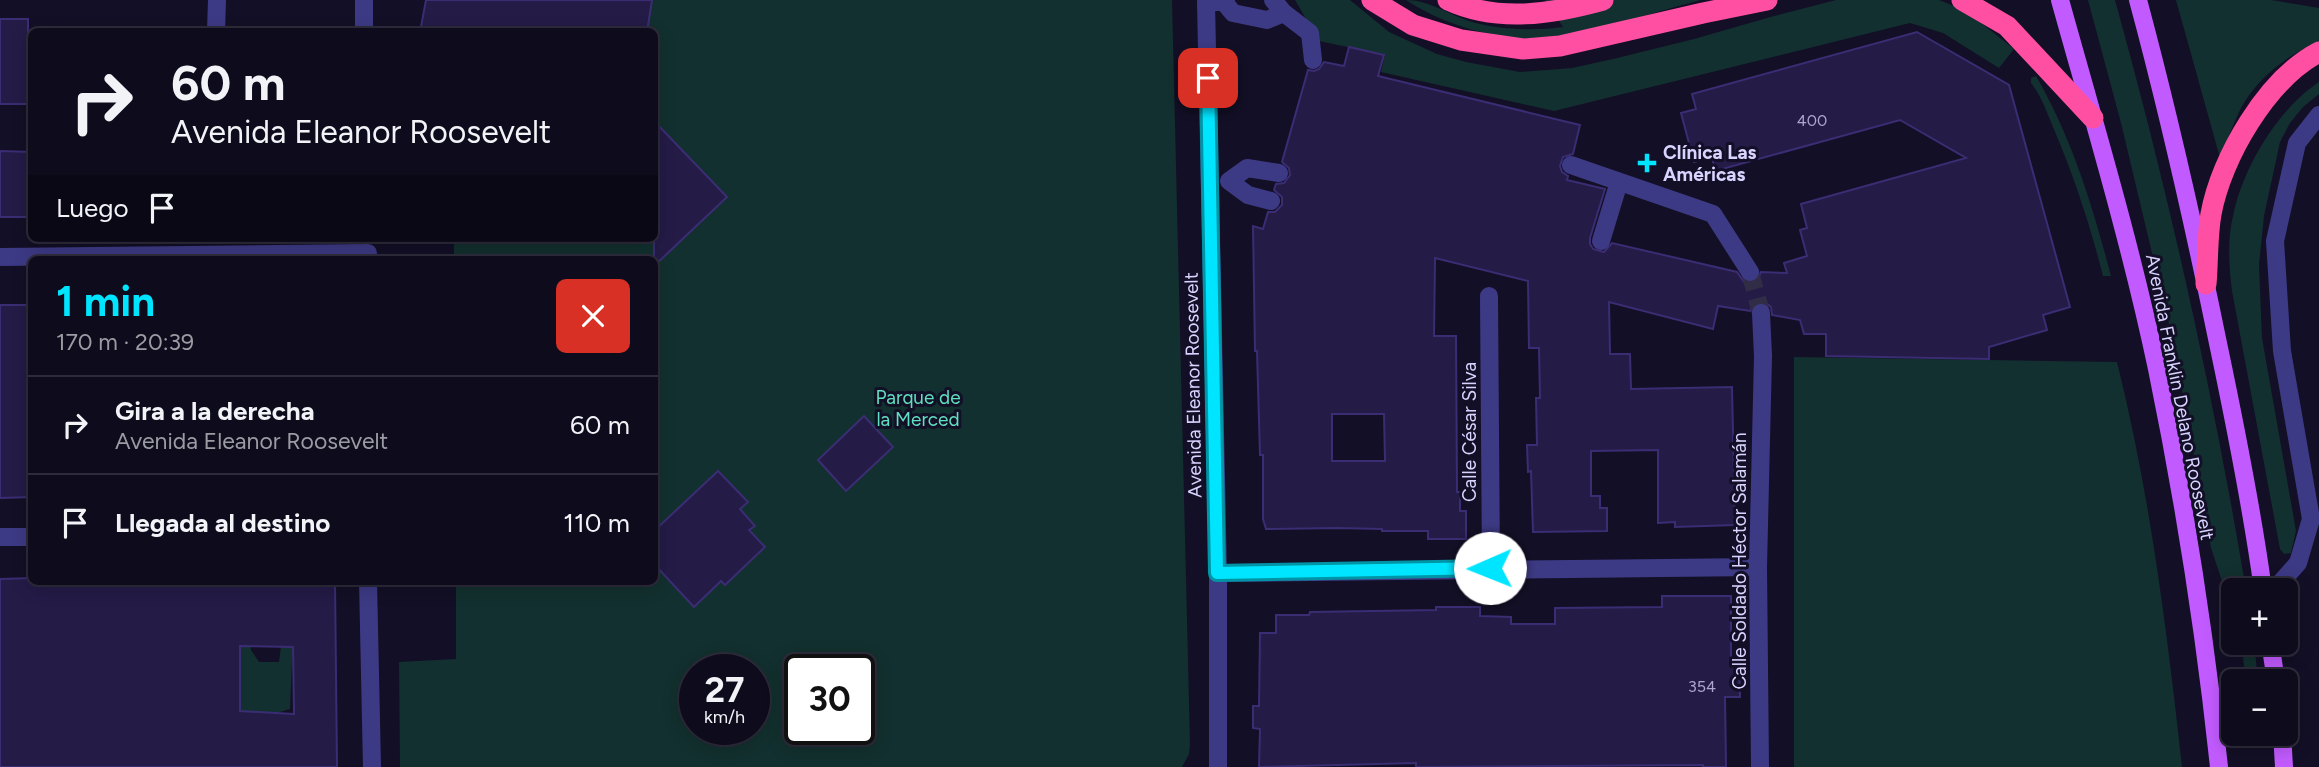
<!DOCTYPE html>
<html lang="es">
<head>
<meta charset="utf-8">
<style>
	body { margin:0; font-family:Figtree,sans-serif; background:#1c1929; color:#f1f3f6; height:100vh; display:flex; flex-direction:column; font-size:26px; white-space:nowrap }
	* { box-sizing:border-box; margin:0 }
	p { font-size:23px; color:#9b9ba3 }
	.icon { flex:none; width:38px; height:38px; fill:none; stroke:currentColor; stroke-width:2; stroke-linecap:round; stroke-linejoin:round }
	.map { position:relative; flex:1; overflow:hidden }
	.side { position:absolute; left:28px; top:256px; width:630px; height:329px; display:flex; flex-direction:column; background:#0e0b1c; border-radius:10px; box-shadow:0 4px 18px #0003,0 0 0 2px #2e2b3b }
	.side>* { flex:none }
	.guide { position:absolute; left:28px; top:28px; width:630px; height:214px; border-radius:10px; box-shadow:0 4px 18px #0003,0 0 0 2px #2e2b3b; background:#0e0b1c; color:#f1f3f6; overflow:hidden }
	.tools { position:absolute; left:2221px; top:578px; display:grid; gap:14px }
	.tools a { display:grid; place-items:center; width:77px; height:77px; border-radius:10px; background:#0e0b1c; box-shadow:0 4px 18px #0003,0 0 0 2px #2e2b3b; font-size:35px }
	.speed { position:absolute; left:679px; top:654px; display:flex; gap:14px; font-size:35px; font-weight:700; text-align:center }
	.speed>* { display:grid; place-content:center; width:91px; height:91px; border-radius:50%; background:#0e0b1c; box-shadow:0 4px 18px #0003,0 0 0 2px #2e2b3b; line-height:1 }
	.speed small { font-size:18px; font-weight:400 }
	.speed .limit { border:4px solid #111; border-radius:10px; background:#fff; color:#111 }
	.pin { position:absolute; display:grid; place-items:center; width:60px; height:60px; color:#fff; margin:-30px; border-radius:14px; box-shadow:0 4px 10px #0006 }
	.me { position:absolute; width:77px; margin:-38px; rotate:269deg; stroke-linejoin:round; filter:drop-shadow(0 0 5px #0008) }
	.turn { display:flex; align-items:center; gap:24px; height:147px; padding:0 28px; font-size:32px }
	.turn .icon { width:91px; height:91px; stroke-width:2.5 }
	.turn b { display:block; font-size:49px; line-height:60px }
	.then { display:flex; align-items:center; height:66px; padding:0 28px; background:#0003; gap:14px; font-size:26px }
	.round { display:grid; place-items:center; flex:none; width:74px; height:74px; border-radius:10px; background:#1c1929 }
	.head { display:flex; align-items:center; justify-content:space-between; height:119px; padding:0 28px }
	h1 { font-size:42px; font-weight:700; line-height:52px; color:#00e5ff }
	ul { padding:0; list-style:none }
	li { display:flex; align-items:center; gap:21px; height:98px; padding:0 28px; border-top:2px solid #2e2b3b }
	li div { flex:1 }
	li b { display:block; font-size:26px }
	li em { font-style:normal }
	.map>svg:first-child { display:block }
</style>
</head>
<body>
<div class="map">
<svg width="2319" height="767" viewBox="0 0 2319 767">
	<rect width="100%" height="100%" fill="#130f26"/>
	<g fill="#12302f" fill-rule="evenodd">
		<path d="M 651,0 L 1172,0 L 1190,744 L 1189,754 L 1182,767 L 400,767 L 399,662 L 456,659 L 456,581 L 654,581 L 654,259 L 454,259 L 454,238 L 654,238 L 654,32 L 646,31 ZM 695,670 L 754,670 L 754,730 L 695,730 ZM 800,670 L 859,670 L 859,730 L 800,730 Z"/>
		<path d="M 1295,0 L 1350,0 L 1389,32 L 1437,54 L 1466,62 L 1520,72 L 1572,68 L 1613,59 L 1694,39 L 1774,16 L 1836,0 L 1939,0 L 1966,11 L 2014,49 L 1999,68 L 1943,33 L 1910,23 L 1554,111 L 1381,72 L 1385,55 L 1319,41 Z"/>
		<path d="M 1406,0 C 1428,0 1448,14 1469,21 C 1498,30 1533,31 1563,27 L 1545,0 L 1701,0 C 1671,8 1642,16 1613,25 C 1599,28 1585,34 1571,36 C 1514,45 1454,31 1406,0 Z"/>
		<path d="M 2088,0 L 2115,0 C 2169,194 2213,391 2246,590 L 2233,590 L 2233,614 L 2211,548 L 2172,337 L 2121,123 Z"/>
		<path d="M 2176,0 L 2271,0 L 2319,8 L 2319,41 C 2288,55 2258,77 2241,108 C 2233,124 2227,142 2220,158 Z"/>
		<path d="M 2036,76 C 2072,138 2093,207 2111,276 L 2103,276 C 2090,225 2074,176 2053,127 C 2047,113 2041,95 2031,83 L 2031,78 Z"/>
		<path d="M 2319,82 L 2319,94 L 2303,107 L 2290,123 L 2280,142 L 2264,216 L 2259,265 L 2262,338 L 2296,531 L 2291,553 L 2284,554 L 2280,549 L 2232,291 C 2229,266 2227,241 2233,216 C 2243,167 2278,109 2319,82 Z"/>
		<path d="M 1794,357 L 2117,362 C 2150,494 2167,631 2182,767 L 1794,767 Z"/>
		<path d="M 238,581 L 251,650 L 259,662 L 279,662 L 282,638 L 293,640 L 290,709 L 280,712 L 241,713 Z"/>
		<path d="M 2241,642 L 2254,642 L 2258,681 L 2246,681 Z"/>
	</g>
	<g fill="#241b47" stroke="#3b2d73" stroke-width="2" fill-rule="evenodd">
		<path d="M 426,0 L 652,0 L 647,32 L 420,32 Z"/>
		<rect x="0" y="19" width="28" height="85"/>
		<path d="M 1917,32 L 2009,85 L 2070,307 L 2043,315 L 2047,330 L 1989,347 L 1989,359 L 1826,356 L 1826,334 L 1804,334 L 1800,320 L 1772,315 L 1771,307 L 1766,303 L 1755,303 L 1750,311 L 1718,306 L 1713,329 L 1609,302 L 1610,354 L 1630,354 L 1631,389 L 1732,387 L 1735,525 L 1675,527 L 1675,522 L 1658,523 L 1658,450 L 1591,451 L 1591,496 L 1600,496 L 1600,508 L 1607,508 L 1607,531 L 1533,532 L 1531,471 L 1528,472 L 1527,445 L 1537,445 L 1536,398 L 1540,398 L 1539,348 L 1529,348 L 1528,281 L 1435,258 L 1434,336 L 1456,336 L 1457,492 L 1460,492 L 1460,511 L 1466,511 L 1466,539 L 1428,539 L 1428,531 L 1382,531 L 1382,529 L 1337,528 L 1266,529 L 1263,519 L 1263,455 L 1260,455 L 1257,351 L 1255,351 L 1253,226 L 1263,229 L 1268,212 L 1275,212 L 1282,205 L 1282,197 L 1274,190 L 1276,184 L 1284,183 L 1290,175 L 1289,168 L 1282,162 L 1308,70 L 1314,71 L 1319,69 L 1324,62 L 1344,66 L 1349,47 L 1384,55 L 1378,76 L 1580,125 L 1573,154 L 1563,157 L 1560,166 L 1562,172 L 1568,176 L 1567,180 L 1605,189 L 1590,238 L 1590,244 L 1593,249 L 1604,252 L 1612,243 L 1737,272 L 1744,282 L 1751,283 L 1757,281 L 1761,272 L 1787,273 L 1784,263 L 1807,256 L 1800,230 L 1807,228 L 1801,204 L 1966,158 L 1900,120 L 1715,171 L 1712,157 L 1694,162 L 1681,113 L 1696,109 L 1692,94 ZM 1332,414 L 1384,414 L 1385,461 L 1332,461 Z"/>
		<path d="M 654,121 L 727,197 L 654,266 Z"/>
		<path d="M 0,151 L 32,152 L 32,217 L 0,217 Z"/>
		<path d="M 0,305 L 32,305 L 32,497 L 0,498 Z"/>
		<path d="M 864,416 L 893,447 L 846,491 L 818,460 Z"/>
		<path d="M 718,471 L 748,502 L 740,509 L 755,526 L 749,530 L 765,547 L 725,585 L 721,581 L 694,607 L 655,565 L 654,531 Z"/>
		<path d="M 32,578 L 32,581 L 335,581 L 337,767 L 0,767 L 0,579 ZM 240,646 L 293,647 L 294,714 L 240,711 Z"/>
		<path d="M 1662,596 L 1731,596 L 1731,661 L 1739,660 L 1740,697 L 1725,697 L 1726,767 L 1703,767 L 1703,765 L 1416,767 L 1416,763 L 1259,767 L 1260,729 L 1253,728 L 1253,706 L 1259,706 L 1260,633 L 1276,633 L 1276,615 L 1309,615 L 1310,612 L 1436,610 L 1436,607 L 1480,607 L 1480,616 L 1511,617 L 1511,624 L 1555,624 L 1555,608 L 1662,607 Z"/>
	</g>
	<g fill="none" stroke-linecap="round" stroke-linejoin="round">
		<path stroke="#312d47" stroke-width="18" stroke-dasharray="18 9" stroke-linecap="butt" d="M 1750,272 L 1761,313"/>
		<g stroke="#3d3a85" stroke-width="18">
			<path d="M 364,0 L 364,32"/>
			<path d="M 1226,0 L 1224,2 L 1233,13 L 1267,20 L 1284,13"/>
			<path d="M 1273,0 L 1284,13 L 1310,33 L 1313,60"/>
			<path d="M 216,32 L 217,0"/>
			<path d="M 1571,165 L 1713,214 L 1750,272"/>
			<path d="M 1271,201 L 1248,195 L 1229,181 L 1247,168 L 1279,173"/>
			<path d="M 1601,241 L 1619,182"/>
			<path d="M 0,257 L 368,253"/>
			<path d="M 1489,296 L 1491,568"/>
			<path d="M 0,537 L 32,537"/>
			<path d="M 1218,573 L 1758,567"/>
			<path d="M 368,581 L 372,767"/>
			<path d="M 2274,590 L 2298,563 L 2311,519 L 2282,351 L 2275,241 L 2297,143 L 2319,115"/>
			<path d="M 1218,767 L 1218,573 L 1206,2 L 1224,2"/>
			<path d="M 1760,767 L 1758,567 L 1763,356 L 1761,313"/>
		</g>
		<g stroke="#c25bff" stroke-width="18">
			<path d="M 2060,0 C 2094,122 2131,245 2157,369 C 2184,500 2205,634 2219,767"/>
			<path d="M 2138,0 C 2169,115 2195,231 2219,348 C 2236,429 2252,508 2263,590"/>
			<path d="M 2270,642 L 2276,681"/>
			<path d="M 2282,733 L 2284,767"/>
		</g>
		<g stroke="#ff4fa3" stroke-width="21">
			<path d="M 1372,0 L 1413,25 L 1461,40 L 1523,49 L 1560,46 L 1703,13 L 1767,0"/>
			<path d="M 1448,0 C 1498,23 1552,14 1603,0"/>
			<path d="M 1962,0 L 2007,26 L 2093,118"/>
			<path d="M 2206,284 C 2208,261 2207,236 2211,214 C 2221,158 2267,79 2319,52"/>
		</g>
	</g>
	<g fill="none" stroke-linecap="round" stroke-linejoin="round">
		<g stroke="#0095a6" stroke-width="18">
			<path id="route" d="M 1208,78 L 1217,573 L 1490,568"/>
		</g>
		<use href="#route" stroke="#00e5ff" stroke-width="12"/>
	</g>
	<path fill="#00e5ff" stroke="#130f26" stroke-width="2.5" d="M1643.5 152.5h7v7h7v7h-7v7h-7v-7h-7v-7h7z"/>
	<g text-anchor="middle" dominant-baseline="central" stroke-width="6" stroke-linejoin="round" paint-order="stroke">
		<g font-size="16" fill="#aca6d1">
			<text x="1812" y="120">400</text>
			<text x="1702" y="686">354</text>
		</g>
		<g font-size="19" font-weight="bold" fill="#d9d4ff" stroke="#130f26" text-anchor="start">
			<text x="1663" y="152">Clínica Las<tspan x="1663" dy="22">Américas</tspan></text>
		</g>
		<g font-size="19" fill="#d9d4ff" stroke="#130f26">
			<text transform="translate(1193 385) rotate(-91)">Avenida Eleanor Roosevelt</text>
			<text transform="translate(2180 397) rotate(79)">Avenida Franklin Delano Roosevelt</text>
			<text transform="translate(1469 432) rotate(-90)">Calle César Silva</text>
			<text transform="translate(1739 561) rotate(-90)">Calle Soldado Héctor Salamán</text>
		</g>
		<g font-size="19" fill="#5fe0c0" stroke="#130f26">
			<text x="918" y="397">Parque de<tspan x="918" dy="22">la Merced</tspan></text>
		</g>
	</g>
</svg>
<div class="tools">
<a>+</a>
<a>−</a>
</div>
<div class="speed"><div>27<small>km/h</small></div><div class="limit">30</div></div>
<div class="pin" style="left:1208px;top:78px;background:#d93025"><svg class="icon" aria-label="arrive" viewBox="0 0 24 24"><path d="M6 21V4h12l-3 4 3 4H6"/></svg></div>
<svg class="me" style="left:1490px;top:568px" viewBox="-20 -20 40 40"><circle r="19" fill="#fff"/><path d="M0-13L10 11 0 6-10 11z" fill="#00e5ff"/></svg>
<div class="guide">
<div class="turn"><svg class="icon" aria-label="right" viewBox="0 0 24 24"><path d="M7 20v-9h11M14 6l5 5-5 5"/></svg><div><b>60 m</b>Avenida Eleanor Roosevelt</div></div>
<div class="then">Luego<svg class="icon" aria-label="arrive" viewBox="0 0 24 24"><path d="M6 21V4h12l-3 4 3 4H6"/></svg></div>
</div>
<section class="side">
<div class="head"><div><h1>1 min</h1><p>170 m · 20:39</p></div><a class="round" style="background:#d93025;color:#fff"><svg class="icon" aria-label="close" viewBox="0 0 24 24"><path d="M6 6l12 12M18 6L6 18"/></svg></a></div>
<ul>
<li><svg class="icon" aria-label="right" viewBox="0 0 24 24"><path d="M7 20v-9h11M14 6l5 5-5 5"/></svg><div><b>Gira a la derecha</b><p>Avenida Eleanor Roosevelt</p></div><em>60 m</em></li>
<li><svg class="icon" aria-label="arrive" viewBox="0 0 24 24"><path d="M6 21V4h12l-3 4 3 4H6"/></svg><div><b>Llegada al destino</b></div><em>110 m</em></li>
</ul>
</section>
</div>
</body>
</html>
